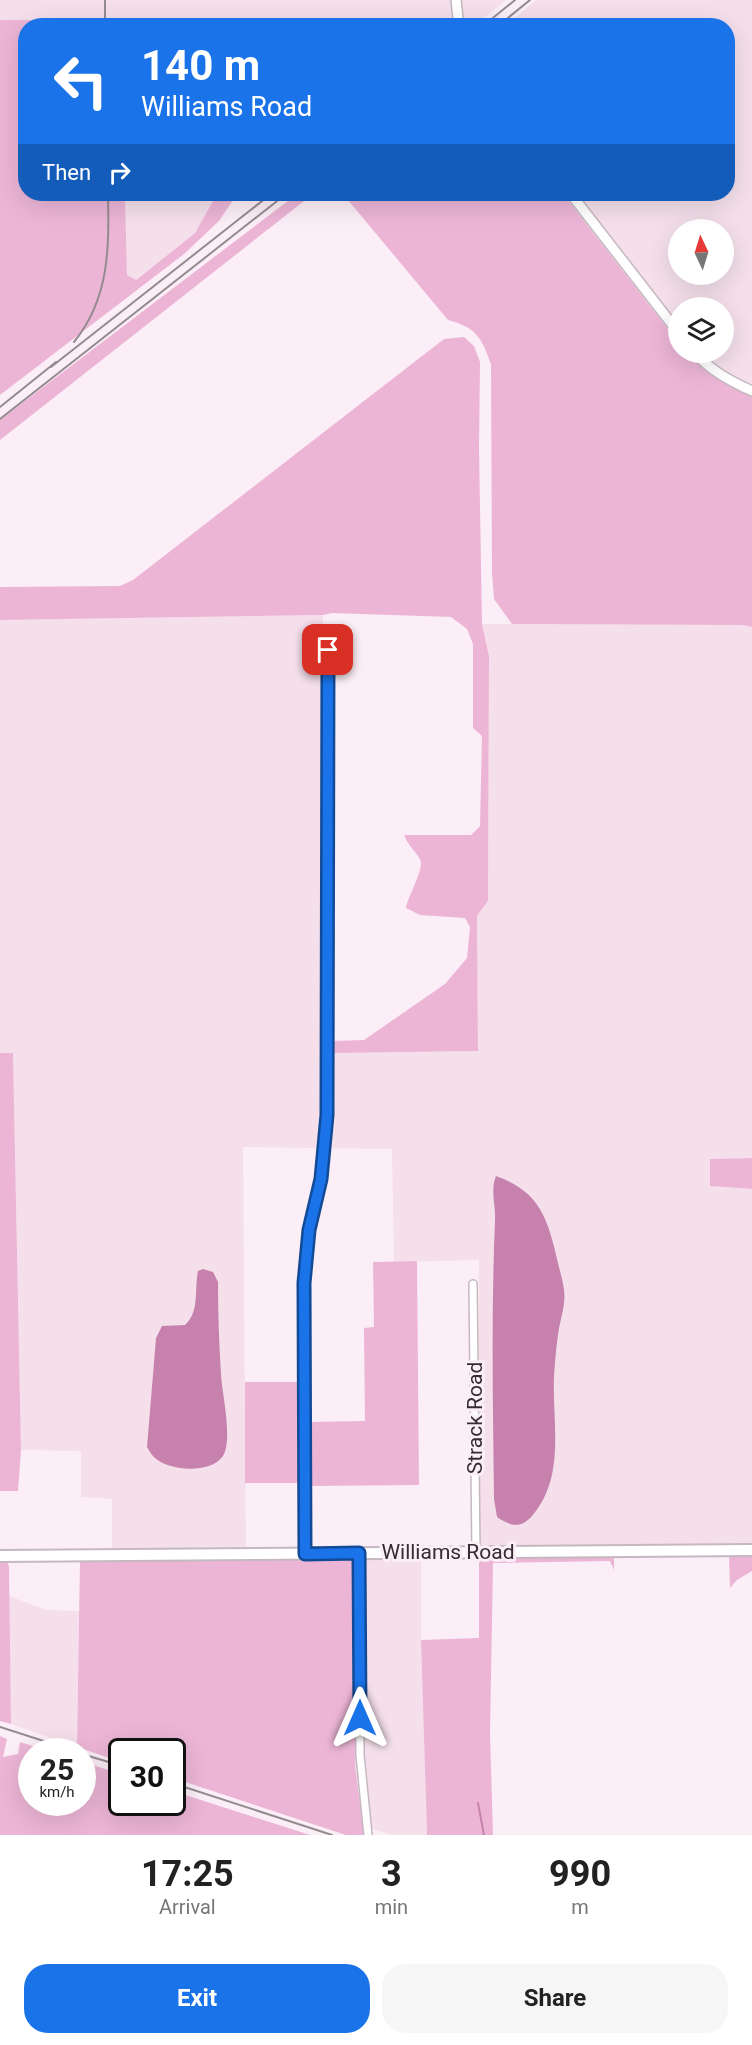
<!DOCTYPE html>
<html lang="en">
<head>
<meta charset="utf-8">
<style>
	body { margin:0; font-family:Roboto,sans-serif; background:#f6f6f6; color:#222; height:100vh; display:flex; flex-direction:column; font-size:22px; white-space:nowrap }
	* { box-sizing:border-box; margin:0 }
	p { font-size:20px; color:#767676 }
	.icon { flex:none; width:33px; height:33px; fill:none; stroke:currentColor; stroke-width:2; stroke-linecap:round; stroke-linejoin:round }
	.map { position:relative; height:1835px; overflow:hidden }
	.drawer { display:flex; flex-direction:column; background:#fff; flex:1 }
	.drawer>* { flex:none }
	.hud { position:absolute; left:18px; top:18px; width:717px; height:183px; border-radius:24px; box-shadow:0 6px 24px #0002; background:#1a73e8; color:#fff; overflow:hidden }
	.needle { width:39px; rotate:356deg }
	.controls { position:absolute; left:668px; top:219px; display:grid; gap:12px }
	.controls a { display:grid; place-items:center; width:66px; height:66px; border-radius:50%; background:#fff; box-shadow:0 6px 24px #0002; font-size:30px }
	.speed { position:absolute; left:18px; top:1738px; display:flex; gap:12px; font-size:30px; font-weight:700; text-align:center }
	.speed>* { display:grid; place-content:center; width:78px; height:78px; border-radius:50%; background:#fff; box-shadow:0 6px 24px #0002; line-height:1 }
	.speed small { font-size:15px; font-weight:400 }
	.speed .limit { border:3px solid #111; border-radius:9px; background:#fff; color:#111 }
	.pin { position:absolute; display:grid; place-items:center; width:51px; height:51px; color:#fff; margin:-26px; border-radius:12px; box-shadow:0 3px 9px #0006 }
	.me { position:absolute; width:66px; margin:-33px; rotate:0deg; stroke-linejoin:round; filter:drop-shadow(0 0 4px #0008) }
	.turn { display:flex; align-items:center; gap:21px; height:126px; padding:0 24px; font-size:27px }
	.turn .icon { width:78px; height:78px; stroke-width:2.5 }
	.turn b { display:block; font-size:42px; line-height:51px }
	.then { display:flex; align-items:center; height:57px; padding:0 24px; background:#0003; gap:12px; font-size:22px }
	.eta { display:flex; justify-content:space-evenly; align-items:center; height:102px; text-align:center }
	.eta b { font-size:36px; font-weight:700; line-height:42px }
	.primary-button { display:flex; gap:12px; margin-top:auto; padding:12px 24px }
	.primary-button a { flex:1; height:69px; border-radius:24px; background:#1a73e8; color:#fff; font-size:24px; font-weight:700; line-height:69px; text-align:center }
	.primary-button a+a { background:#f6f6f6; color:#222 }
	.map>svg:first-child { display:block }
</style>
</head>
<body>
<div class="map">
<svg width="752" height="1835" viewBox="0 0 752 1835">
	<rect width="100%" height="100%" fill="#fceef6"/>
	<g fill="#f4dfeb" fill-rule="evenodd">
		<path d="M 0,0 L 506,0 L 474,26 L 121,26 L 120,20 L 108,19 L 0,20 Z"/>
		<path d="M 536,0 L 752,0 L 752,385 L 742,381 L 712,361 L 704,353 L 723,352 L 723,308 L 678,308 L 678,323 L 578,194 L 728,194 L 728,26 L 505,26 ZM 678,230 L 723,230 L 723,274 L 678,274 Z"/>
		<path d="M 125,194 L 217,194 L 195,233 L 135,280 L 127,275 Z"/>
		<path d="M 323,615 L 324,1053 L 478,1051 L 477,916 L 488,901 L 489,656 L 482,624 L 743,625 L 752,627 L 752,1158 L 710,1159 L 710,1186 L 752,1189 L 752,1554 L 479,1557 L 479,1260 L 394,1262 L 392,1149 L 243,1147 L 246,1558 L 112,1559 L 112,1499 L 81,1497 L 81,1451 L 21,1450 L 13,1053 L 0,1053 L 0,620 Z"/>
		<path d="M 421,1555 L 421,1640 L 427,1835 L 392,1835 L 373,1829 L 364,1829 L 358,1800 L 355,1767 L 355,1565 L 351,1559 L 355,1556 Z"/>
		<path d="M 9,1596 L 46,1610 L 79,1611 L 77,1747 L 11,1724 Z"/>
	</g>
	<g fill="#ecb5d6">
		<path d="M 0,20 L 120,20 L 121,25 L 26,26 L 26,194 L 125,194 L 127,275 L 136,280 L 195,233 L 217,194 L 237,194 L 219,221 L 184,254 L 0,395 Z"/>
		<path d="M 297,194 L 313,194 L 0,440 L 0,420 Z"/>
		<path d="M 343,194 L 563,194 L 678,342 L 678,352 L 687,353 C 707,371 728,385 752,397 L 752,627 L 743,625 L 512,624 L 494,599 L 492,573 L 491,364 C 481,337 477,328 448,320 Z"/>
		<path d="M 464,337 L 474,346 L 480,362 L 479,448 L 482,624 L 489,656 L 488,901 L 477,916 L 478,1051 L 332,1053 L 333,1041 L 364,1040 L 445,984 L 467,958 L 470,927 L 465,918 L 420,915 L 406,908 C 408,896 425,868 420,859 C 414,850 408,845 404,835 L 471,835 L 480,826 L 482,736 L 473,728 L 473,644 L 467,629 L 451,617 L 332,613 L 323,615 L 0,620 L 0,587 L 120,586 L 133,580 L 444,339 Z"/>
		<path d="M 0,1053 L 13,1053 L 21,1450 L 18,1491 L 0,1491 Z"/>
		<path d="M 752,1158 L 752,1189 L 710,1186 L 710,1159 Z"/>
		<path d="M 417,1261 L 419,1485 L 307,1486 L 307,1422 L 365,1421 L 364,1328 L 374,1327 L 373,1262 Z"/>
		<path d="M 245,1382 L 301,1382 L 302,1483 L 245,1483 Z"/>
		<path d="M 729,1554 L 752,1554 L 752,1571 L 737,1580 L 730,1588 Z"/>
		<path d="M 614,1556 L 614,1570 L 610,1561 L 493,1563 L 490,1733 L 493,1835 L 427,1835 L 421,1640 L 479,1638 L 479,1557 Z"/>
		<path d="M 344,1557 L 351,1559 L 355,1565 L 355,1767 L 364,1835 L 346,1835 L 173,1778 L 172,1752 L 122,1752 L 121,1762 L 77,1747 L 80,1559 Z"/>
		<path d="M 0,1560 L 7,1562 L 9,1566 L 11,1724 L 0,1721 Z"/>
		<path d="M 0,1736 L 7,1739 L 3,1757 L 18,1754 L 20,1742 L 52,1752 L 32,1752 L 32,1803 L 82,1803 L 83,1762 L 121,1774 L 122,1803 L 172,1803 L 173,1791 L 310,1835 L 0,1835 Z"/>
	</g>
	<g fill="#c682ac">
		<path d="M 496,1176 C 541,1192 548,1220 558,1263 C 561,1276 566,1290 564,1303 C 563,1314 559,1324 558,1335 C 556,1348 555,1362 554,1376 C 552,1424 566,1476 532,1516 C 520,1530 509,1525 497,1517 L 494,1499 C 493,1406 491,1314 495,1221 C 496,1206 490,1190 496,1176 Z"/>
		<path d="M 203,1269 L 213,1272 L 218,1282 C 218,1313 219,1344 221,1374 C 222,1393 233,1440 223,1456 C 211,1474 169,1471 155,1458 C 152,1456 149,1450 147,1447 L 156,1338 L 162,1326 L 185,1325 C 200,1311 194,1291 198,1271 Z"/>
	</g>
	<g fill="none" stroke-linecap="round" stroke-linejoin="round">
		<path stroke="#c682ac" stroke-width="2" d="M 478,1803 L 484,1835"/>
		<g stroke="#c5b8c0" stroke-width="10">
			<g id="minor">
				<path d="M 473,1284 L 476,1552"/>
				<path d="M 359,1553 L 360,1755 L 368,1835"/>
				<path d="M 305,1554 L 304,1283 L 309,1230 L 321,1179 L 327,1115 L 328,634"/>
			</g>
		</g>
		<g stroke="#c5b8c0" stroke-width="12">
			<g id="tertiary">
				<path d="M 456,0 L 459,26"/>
				<path d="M 571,194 L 678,332"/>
				<path d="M 694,352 C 710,370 730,381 752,391"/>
			</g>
		</g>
		<g stroke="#c5b8c0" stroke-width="14">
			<path id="secondary" d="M 0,1556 L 752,1550"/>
		</g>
		<use href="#minor" stroke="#fff" stroke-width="7"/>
		<use href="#tertiary" stroke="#fff" stroke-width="9"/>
		<use href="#secondary" stroke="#fff" stroke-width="10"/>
		<g stroke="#948b91" stroke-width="2">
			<path d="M 105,0 L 105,26"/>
			<path d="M 483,26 L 515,0"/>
			<path d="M 498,26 L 530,0"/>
			<path d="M 74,342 C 110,298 109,247 108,194"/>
			<path d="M 51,367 L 271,194"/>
			<path d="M 0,407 L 56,362"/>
			<path d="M 0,419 L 286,194"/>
			<path d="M 0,1727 L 78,1752"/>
			<path d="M 82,1754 L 122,1766"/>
			<path d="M 172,1783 L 332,1835"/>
		</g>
	</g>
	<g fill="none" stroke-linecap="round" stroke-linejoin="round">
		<g stroke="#114b97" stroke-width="15">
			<path id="route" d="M 328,650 L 327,1115 L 321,1179 L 309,1230 L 304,1283 L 305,1554 L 359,1553 L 360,1718"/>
		</g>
		<use href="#route" stroke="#1a73e8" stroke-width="10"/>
	</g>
	<g text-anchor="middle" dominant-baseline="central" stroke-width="6" stroke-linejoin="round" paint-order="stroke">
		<g font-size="21" fill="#332d31" stroke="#fceef6">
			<text transform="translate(475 1418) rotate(-90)">Strack Road</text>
			<text x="448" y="1552">Williams Road</text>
		</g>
	</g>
</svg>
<div class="controls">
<a><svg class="needle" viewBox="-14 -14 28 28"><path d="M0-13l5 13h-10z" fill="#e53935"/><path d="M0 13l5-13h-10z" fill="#767676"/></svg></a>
<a><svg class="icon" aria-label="layers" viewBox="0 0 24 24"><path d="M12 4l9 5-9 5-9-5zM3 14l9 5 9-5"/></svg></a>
</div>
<div class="speed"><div>25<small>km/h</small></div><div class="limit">30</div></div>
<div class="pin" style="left:328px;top:650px;background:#d93025"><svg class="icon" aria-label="arrive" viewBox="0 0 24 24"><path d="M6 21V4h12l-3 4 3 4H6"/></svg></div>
<svg class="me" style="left:360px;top:1718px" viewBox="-20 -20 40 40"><path d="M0-17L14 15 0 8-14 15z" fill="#1a73e8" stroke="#fff" stroke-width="4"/></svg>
<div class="hud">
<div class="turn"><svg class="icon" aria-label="left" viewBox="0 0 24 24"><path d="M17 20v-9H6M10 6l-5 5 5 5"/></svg><div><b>140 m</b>Williams Road</div></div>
<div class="then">Then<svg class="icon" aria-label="right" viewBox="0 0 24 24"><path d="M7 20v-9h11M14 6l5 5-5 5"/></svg></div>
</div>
</div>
<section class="drawer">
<div class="eta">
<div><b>17:25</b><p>Arrival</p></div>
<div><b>3</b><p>min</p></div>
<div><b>990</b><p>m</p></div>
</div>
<div class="primary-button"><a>Exit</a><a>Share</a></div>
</section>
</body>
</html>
